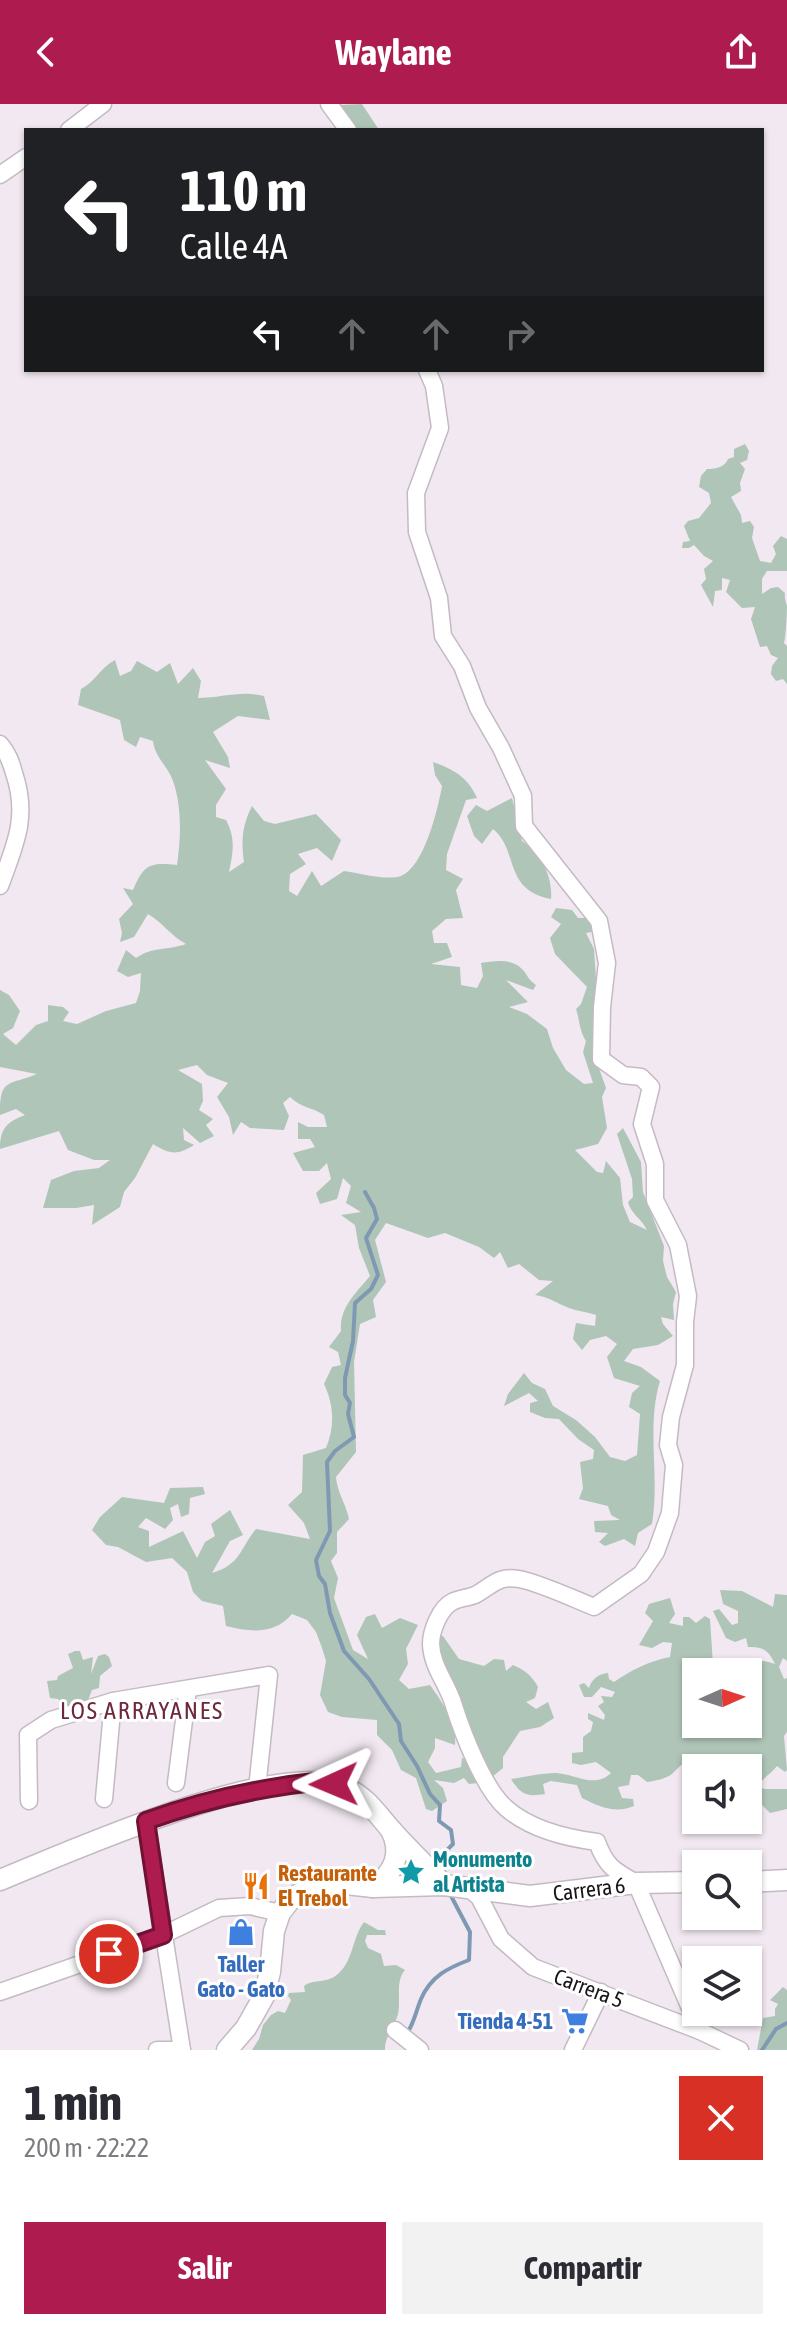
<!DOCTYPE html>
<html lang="es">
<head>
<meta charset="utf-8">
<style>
	body { margin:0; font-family:"Asap Condensed",sans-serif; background:#f2f2f3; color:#2b2b33; height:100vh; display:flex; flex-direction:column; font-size:30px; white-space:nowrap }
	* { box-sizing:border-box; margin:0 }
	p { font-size:26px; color:#7c7c81 }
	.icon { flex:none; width:44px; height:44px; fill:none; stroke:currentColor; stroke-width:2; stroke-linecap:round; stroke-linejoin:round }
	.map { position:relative; height:1946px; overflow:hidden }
	.drawer { display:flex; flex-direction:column; background:#fff; flex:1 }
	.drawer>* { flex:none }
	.guide { position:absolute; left:24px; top:24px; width:740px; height:244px; border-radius:0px; box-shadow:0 2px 6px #0004; background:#202124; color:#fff; overflow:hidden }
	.needle { width:52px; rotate:87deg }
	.buttons { position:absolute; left:682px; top:1554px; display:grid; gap:16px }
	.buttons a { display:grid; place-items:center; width:80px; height:80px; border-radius:0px; background:#fff; box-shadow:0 2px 6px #0004; font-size:40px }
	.pin { position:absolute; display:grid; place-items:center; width:68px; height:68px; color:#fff; margin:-34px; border:4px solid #fff; border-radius:50%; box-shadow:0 2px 8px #0007 }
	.me { position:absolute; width:88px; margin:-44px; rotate:269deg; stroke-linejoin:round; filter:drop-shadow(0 0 6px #0008) }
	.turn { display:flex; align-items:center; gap:28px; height:168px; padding:0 24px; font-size:36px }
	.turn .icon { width:104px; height:104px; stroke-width:2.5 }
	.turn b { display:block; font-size:56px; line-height:68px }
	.lanes { display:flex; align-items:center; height:76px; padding:0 24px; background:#0003; justify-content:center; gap:40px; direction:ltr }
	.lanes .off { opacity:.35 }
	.round { display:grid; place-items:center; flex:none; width:84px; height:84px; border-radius:0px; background:#f2f2f3 }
	.overview { display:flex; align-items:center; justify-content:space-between; height:136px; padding:0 24px }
	h1 { font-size:48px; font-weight:700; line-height:60px }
	.action { display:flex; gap:16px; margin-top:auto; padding:16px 24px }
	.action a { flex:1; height:92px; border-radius:0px; background:#ad1b4f; color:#fff; font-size:32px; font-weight:700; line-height:92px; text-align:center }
	.action a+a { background:#f2f2f3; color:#2b2b33 }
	header { display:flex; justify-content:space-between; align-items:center; height:104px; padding:0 24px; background:#ad1b4f; color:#fff; font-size:36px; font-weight:700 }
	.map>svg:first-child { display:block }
</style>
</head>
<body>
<header><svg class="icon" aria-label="back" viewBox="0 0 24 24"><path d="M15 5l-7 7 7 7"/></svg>Waylane<svg class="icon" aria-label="share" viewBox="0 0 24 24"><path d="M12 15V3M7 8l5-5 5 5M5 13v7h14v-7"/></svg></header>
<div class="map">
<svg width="787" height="1946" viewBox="0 0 787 1946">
	<rect width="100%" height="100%" fill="#f2e8f1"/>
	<g fill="#afc5b7">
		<path d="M 362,0 L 379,26 L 355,26 L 339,1 Z"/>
		<path d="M 745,340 L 749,347 L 747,356 L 740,359 L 745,365 L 740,379 L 741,387 L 731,393 L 741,411 L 742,419 L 750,417 L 754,423 L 752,434 L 760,457 L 771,459 L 776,450 L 773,442 L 781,432 L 787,435 L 787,467 L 767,467 L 762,475 L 762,490 L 771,484 L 778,483 L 785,489 C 784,494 786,498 787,502 C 787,508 786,533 784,539 L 787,542 L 787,580 L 783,575 L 776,577 L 771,570 L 772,562 L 778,554 L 771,551 L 767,542 L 760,543 L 751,515 L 755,503 L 742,504 L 726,488 L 730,476 L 722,474 L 722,486 L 715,487 L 713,503 L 701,481 L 706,475 L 704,465 L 713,457 L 704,452 L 694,441 L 689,444 L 682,444 L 683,438 L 690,437 L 684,422 L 688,417 L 699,414 L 711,399 L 709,389 L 699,383 L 701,372 L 707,365 C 716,365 725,363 728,355 L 734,353 L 734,345 Z"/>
		<path d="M 115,556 L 120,572 L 131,567 L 137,557 L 157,568 L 170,559 L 178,580 L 193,564 L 201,577 L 198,594 C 221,594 242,586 264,592 L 270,616 L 238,612 L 213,628 L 228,653 L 230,664 L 205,656 L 226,685 L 216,701 L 216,713 L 226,716 C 236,735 233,748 229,768 L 244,758 C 241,737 242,722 252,702 L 264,717 L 275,720 L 316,710 L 341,736 L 332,757 L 317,744 L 298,750 L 306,760 L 290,770 L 289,787 L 297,792 L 312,767 L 321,782 L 344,767 C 360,769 386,777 401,772 C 424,763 438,705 442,682 L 435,671 L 433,658 C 453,665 468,673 477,694 L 466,696 L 447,750 L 446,766 L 463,775 L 456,786 L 463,814 L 446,815 L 432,827 L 434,839 L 447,839 L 452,853 L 431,860 L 460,863 L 461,881 L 477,884 L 483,872 L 481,859 C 495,857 512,854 522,865 C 528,871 528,876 536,881 L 533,886 L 506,876 L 528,898 L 509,903 L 527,910 L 547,925 L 553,944 L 566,966 L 584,980 L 593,979 L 583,948 L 586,937 C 579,926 580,917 576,905 L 581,900 L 587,883 L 555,850 L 550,834 L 561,820 L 551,813 L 556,804 L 572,806 L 578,814 L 591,814 L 592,828 L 586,829 L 594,845 L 597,889 L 596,956 L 606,984 L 602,993 L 607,1024 L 598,1040 L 575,1046 L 597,1068 L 603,1069 L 606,1057 L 620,1074 L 623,1101 L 630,1118 L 647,1126 C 642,1115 631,1110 628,1098 L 633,1093 L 632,1075 L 617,1030 L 623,1024 L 641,1058 L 643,1088 L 664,1142 L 663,1157 L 667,1173 L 676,1188 L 673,1200 L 674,1216 L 661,1213 L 663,1220 L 673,1232 L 658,1241 L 633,1245 L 624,1257 L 641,1263 L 660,1277 C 646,1323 660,1373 652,1420 L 638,1429 L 635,1442 L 624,1435 L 605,1442 L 599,1438 L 608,1429 L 595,1428 L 594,1417 L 620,1416 L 611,1411 L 608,1402 L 579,1395 L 583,1384 L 580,1358 L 593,1355 L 594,1346 L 578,1335 L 559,1315 L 545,1314 L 530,1308 L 530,1299 L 538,1297 L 529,1289 L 504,1302 L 508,1290 L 524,1269 L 532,1279 L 545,1285 L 553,1302 L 576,1316 L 595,1333 L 610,1353 L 625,1357 L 637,1351 L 640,1310 L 629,1303 L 632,1289 L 640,1282 L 614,1274 L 607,1253 L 617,1240 L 606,1232 L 590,1236 L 582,1246 L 573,1235 L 576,1219 L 595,1222 L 596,1211 C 587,1208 577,1207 569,1204 C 556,1199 550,1193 535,1191 L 553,1177 L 539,1176 L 519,1160 L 508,1164 L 500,1148 L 494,1154 L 479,1143 L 445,1129 L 428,1134 L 386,1119 L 375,1136 L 386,1178 L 373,1196 L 376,1213 L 360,1220 L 354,1258 L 356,1348 L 336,1373 C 337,1388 346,1400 349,1415 L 337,1428 L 337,1449 L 331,1457 L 338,1474 L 334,1494 L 353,1546 L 368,1555 L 357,1531 L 366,1513 L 375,1510 L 382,1524 L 400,1514 L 418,1521 L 406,1545 L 408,1560 L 399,1576 L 409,1585 L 430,1581 C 442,1598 457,1619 455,1641 L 435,1634 L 435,1644 L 428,1658 L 436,1669 L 461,1663 L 462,1654 L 468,1655 L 478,1679 L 469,1680 L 464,1674 L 454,1679 L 434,1676 L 443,1684 L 447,1697 L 432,1707 L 426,1705 L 416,1674 L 401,1666 L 392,1646 L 377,1631 L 377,1616 L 342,1613 L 328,1608 L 320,1591 L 326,1557 L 321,1541 L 316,1528 L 307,1516 L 292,1510 C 274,1531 251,1528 226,1522 L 223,1502 L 202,1497 L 193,1488 L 187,1468 L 172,1454 L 146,1458 L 118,1443 L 106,1441 L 92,1426 L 100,1413 L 122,1393 L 164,1399 L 170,1384 L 203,1383 L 205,1390 L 190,1394 L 189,1410 L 181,1413 L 178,1400 L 170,1404 L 173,1416 L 165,1425 L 146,1414 L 138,1423 L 149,1427 L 149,1443 L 183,1427 L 197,1454 L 205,1438 L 215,1432 L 211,1420 L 230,1406 L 243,1431 L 230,1437 L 212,1469 C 241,1460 239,1446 256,1425 L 310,1435 L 304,1419 L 288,1401 L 302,1388 L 303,1351 L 326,1344 C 335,1322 334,1301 324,1280 L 332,1263 L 341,1261 L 338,1248 L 329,1243 L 341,1227 C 339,1204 356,1189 370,1172 L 359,1144 L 355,1121 L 341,1111 L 361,1108 L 346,1099 L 351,1082 L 343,1074 L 337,1095 L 320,1100 L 316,1089 L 331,1075 L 327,1059 L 319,1067 L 303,1067 L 293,1049 L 315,1043 L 310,1035 L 298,1035 L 298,1018 L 308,1023 L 327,1023 L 324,1011 C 312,1003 301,1004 290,993 L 283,999 L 289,1012 L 284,1026 L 250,1024 L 241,1018 L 233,1031 L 229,1013 L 217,993 L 228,979 L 207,971 L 197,961 L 178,966 L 202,980 L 203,997 L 199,1006 L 213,1015 L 206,1021 L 214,1032 L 200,1039 L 183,1024 L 184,1036 L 194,1041 C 177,1052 169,1050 153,1040 L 135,1074 L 124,1088 L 120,1103 L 92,1121 L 94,1101 L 76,1104 L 43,1104 L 51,1076 L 74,1067 L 99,1064 L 110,1056 L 94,1056 L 68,1046 L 59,1027 L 0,1045 C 0,1024 7,1018 25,1011 L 16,1005 L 0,1011 C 0,974 7,982 37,970 L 0,963 L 0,886 L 9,891 L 20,907 L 13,924 L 3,930 L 16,941 L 36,921 L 48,917 L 48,901 L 63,903 L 69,908 L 63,917 L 77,920 L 106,907 L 136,899 L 140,887 L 141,869 L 128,873 L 117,867 L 126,846 L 136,854 C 154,842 166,847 186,840 C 171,832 163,819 148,810 L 134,833 L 120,838 L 122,829 L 119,815 L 133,800 L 123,784 L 133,786 C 144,760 150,758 177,761 C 181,735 182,702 173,677 C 168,662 155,654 153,637 L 140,633 L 136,643 L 124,636 L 120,616 L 78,601 L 81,585 C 96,577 100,564 115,556 Z"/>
		<path d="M 512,694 L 522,737 C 541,750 553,772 551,795 C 503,786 519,746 493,725 L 482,740 L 474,732 L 467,712 L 476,701 L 487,707 Z"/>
		<path d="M 720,1486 L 742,1487 L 773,1503 L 775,1490 L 787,1491 L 787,1557 L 783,1554 L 779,1563 L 784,1575 L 787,1574 L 787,1628 L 784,1632 L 787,1666 L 785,1668 L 777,1662 C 771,1670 763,1673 759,1682 L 764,1685 L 787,1685 L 787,1705 L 770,1709 L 762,1701 L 755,1701 L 749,1691 L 753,1670 L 748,1668 L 748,1664 L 696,1664 L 696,1669 L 687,1658 C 678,1662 678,1665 672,1670 C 666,1675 654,1677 647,1678 L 638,1671 L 631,1671 L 629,1681 L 618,1683 L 622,1694 L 633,1695 L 634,1702 C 615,1710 600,1703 582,1694 L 577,1681 L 551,1677 L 543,1680 L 545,1690 C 527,1693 521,1691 511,1675 C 525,1673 542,1669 556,1669 C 575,1670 595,1685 611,1669 L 596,1658 L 581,1661 L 572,1659 L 572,1649 L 583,1648 L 583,1633 L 591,1627 L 593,1618 L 588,1615 L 588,1609 L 604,1616 L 605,1611 L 598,1602 L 604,1598 L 601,1592 L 612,1593 L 615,1588 L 601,1583 L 592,1593 L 584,1593 L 579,1581 L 584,1579 L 589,1584 C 592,1575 598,1570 608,1569 L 609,1575 L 614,1578 C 629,1567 652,1556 670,1553 L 672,1539 L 663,1538 L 652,1544 L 639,1541 L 653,1517 L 645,1509 L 649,1500 L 670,1494 L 675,1510 L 669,1519 L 683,1522 L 683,1513 L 689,1513 L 696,1519 L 705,1512 L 710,1515 L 713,1561 L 710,1568 L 696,1568 L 696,1620 L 710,1622 L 713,1620 L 748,1620 L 748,1568 L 744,1568 C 759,1557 758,1554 775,1560 C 769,1547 763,1542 748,1543 L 746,1534 L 735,1538 L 726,1534 L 713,1507 L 719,1505 L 732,1521 L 738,1519 L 738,1507 L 723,1500 Z"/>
		<path d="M 424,1527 L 443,1532 L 459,1555 L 484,1562 L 494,1555 L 504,1556 L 506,1567 L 513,1561 C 525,1566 532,1572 538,1583 L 535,1594 L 526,1598 L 536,1605 L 548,1598 L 554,1614 L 540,1623 L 520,1627 L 503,1653 L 503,1664 L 492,1673 L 479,1654 L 473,1629 L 428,1542 Z"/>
		<path d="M 75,1547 L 80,1547 L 83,1556 L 93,1553 L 91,1570 L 98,1552 L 105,1550 L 109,1553 L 112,1562 L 100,1572 L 99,1584 L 92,1586 L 85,1604 L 67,1606 L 58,1595 L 50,1594 L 47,1577 L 57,1576 L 58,1572 L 73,1564 L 68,1550 Z"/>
		<path d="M 364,1818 L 378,1826 L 385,1826 L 386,1831 L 367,1831 L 365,1837 L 368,1844 L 381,1850 L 384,1862 L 396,1861 L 405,1866 C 395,1877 401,1896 398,1910 C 395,1922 384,1934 385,1946 L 252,1946 L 259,1935 L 263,1921 L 271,1911 L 278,1907 L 285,1909 L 291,1896 L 288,1892 L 289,1889 L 305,1888 L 304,1882 C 313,1875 324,1879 334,1873 C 354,1860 351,1835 364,1818 Z"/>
		<path d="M 783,1883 L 787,1886 L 787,1946 L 757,1946 L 763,1914 L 775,1912 L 775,1905 L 778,1900 L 770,1896 Z"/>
	</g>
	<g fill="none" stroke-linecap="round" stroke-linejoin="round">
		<g stroke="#8099b3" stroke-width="4">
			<path d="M 365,1088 L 374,1104 L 377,1115 L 366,1134 L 378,1171 L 371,1185 L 355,1199 L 353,1237 L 345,1274 L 345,1291 L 350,1299 L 348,1310 L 354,1333 L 335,1347 L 327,1358 L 330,1427 L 316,1456 L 319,1472 L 325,1480 L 330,1509 L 344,1547 L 369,1575 L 399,1620 L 401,1637 L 417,1662 L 430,1690 L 440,1701 L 439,1717 L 451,1726 L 453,1740 L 440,1753 L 445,1770"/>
			<path d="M 406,1931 C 414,1920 416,1907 421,1895 C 431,1872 448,1864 469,1856 L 470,1828 L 450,1790"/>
			<path d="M 762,1946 L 776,1925 L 787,1919"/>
		</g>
		<g stroke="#c4bac3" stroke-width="19">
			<g id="minor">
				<path d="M 329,0 L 348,26"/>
				<path d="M 69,26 L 103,0"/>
				<path d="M 0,71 L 26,53"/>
				<path d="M 427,266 L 434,282 L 440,324 L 416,389 L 417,428 L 439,494 L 443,532 L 462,562 L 478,604 L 501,644 L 523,692 L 524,722 L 599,817 L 607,859 L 602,903 L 601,955 L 623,971 L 641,973 L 651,983 L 642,1020 L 655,1060 L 655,1096 L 678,1141 L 688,1192 L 685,1218 L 685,1261 L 671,1313 L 668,1341 L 674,1361 L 670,1409 L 656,1448 L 641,1470 L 594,1503 C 574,1495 540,1479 519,1475 C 498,1471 492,1482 475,1491 C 468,1494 459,1494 452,1498 C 440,1504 431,1527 431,1540 C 432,1564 448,1580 454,1602 C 463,1630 484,1685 506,1704 C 531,1726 566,1734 597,1738 C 606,1762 613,1766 636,1779 L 700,1927"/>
				<path d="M 0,640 C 8,649 11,658 14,669 C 29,713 15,741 0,782"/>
				<path d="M 176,1679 L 188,1585"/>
				<path d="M 104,1695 L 113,1597"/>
				<path d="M 29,1697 L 28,1631 L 51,1616 L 113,1597 L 269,1571 L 257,1685"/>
				<path d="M 146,1717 L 182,1946"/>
				<path d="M 468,1784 L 479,1793 L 501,1835 L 533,1863 L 700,1927 L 740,1946"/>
				<path d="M 0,1888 L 163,1831 L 219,1804 L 250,1802 L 280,1809"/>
				<path d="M 395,1926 L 420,1946"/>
				<path d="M 157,1946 L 182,1946"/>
				<path d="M 573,1946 L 601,1888"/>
			</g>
		</g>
		<g stroke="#c4bac3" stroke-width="23">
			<g id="major">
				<path d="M 0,1776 C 71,1747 276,1655 344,1683 C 367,1693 377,1710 393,1728 C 409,1746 427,1763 444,1781"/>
				<path d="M 748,1778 L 787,1776"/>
				<path d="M 373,1783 C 394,1770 403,1749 391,1726"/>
				<path d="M 227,1946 L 246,1924 L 264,1892 L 270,1868 L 274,1827 L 280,1809 L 291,1795 L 312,1782 L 328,1778 L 373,1783 L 444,1781 L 530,1792 L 636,1779 L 696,1778"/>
			</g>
		</g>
		<use href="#minor" stroke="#fff" stroke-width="16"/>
		<use href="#major" stroke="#fff" stroke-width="20"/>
	</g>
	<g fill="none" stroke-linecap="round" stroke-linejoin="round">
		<g stroke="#701233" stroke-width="20">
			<path id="route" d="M 109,1850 L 163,1831 L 146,1717 C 204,1696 262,1683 323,1677 L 334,1680"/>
		</g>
		<use href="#route" stroke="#ad1b4f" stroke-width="14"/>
	</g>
	<defs>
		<g id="sight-bare" transform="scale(2.16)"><path d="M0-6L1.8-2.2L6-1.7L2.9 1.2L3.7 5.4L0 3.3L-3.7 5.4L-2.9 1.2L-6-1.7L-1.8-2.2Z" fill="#0f9aa8" stroke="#fff" stroke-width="2.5" paint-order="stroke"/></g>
		<g id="restaurant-bare" transform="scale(2.16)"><path d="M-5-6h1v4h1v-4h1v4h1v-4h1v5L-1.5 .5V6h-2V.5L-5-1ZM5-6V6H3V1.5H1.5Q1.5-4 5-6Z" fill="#e8710a" stroke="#fff" stroke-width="2.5" paint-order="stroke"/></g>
		<g id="shop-bare" transform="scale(2.16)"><path d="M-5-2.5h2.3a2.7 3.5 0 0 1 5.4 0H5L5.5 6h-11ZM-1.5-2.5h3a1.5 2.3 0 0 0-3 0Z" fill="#3f7fe0" stroke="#fff" stroke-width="2.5" paint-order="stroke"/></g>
		<g id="supermarket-bare" transform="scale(2.16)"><path d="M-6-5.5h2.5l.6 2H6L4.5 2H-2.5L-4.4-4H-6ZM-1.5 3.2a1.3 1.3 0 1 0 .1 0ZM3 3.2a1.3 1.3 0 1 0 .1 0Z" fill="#3f7fe0" stroke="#fff" stroke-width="2.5" paint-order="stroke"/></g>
	</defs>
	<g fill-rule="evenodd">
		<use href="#sight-bare" x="411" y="1768"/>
		<use href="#restaurant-bare" x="256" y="1782"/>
		<use href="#shop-bare" x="241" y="1828"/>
		<use href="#supermarket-bare" x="575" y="1917"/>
	</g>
	<g text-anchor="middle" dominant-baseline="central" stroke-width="6" stroke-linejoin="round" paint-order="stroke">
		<g font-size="22" font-weight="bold" fill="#0d838f" stroke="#fff" text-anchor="start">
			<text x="433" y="1755">Monumento<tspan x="433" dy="25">al Artista</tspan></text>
		</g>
		<g font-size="22" font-weight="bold" fill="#c56008" stroke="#fff" text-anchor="start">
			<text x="278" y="1769">Restaurante<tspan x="278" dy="25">El Trebol</tspan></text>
		</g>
		<g font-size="22" fill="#181518" stroke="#fff">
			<text transform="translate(589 1785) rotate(-7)">Carrera 6</text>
			<text transform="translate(589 1884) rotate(21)">Carrera 5</text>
		</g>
		<g font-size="22" font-weight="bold" fill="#366cbe" stroke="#fff">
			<text x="241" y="1860">Taller<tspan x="241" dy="25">Gato - Gato</tspan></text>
			<text x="553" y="1917" text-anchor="end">Tienda 4-51</text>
		</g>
		<g font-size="24" letter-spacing="2" fill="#6e283b" stroke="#fff">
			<text x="142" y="1606">LOS ARRAYANES</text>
		</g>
	</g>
</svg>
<div class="buttons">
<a><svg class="needle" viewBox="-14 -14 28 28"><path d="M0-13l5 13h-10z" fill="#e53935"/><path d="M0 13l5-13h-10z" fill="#7c7c81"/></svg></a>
<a><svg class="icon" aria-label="sound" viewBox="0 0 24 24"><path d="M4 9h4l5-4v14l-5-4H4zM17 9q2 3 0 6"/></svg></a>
<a><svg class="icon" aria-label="search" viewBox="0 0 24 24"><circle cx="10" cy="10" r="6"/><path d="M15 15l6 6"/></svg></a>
<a><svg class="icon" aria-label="layers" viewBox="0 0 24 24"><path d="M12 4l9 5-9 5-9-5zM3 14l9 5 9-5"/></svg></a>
</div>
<div class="pin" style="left:109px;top:1850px;background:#d93025"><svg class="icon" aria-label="arrive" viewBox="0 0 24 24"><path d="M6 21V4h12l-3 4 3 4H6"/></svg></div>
<svg class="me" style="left:334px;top:1680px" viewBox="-20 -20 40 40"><path d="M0-17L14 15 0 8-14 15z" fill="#ad1b4f" stroke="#fff" stroke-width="4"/></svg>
<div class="guide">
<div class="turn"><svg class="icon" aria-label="left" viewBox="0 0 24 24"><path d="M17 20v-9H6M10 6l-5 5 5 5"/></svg><div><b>110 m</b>Calle 4A</div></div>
<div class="lanes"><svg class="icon" aria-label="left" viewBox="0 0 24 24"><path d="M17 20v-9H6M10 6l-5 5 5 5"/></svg><svg class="icon off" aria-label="ahead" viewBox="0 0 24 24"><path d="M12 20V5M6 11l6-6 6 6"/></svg><svg class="icon off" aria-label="ahead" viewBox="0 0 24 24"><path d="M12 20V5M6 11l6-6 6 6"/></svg><svg class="icon off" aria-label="right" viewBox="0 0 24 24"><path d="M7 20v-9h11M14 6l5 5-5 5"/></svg></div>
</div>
</div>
<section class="drawer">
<div class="overview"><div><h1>1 min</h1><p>200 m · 22:22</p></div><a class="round" style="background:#d93025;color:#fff"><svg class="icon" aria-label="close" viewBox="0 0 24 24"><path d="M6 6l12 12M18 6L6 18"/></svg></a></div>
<div class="action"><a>Salir</a><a>Compartir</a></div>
</section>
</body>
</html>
